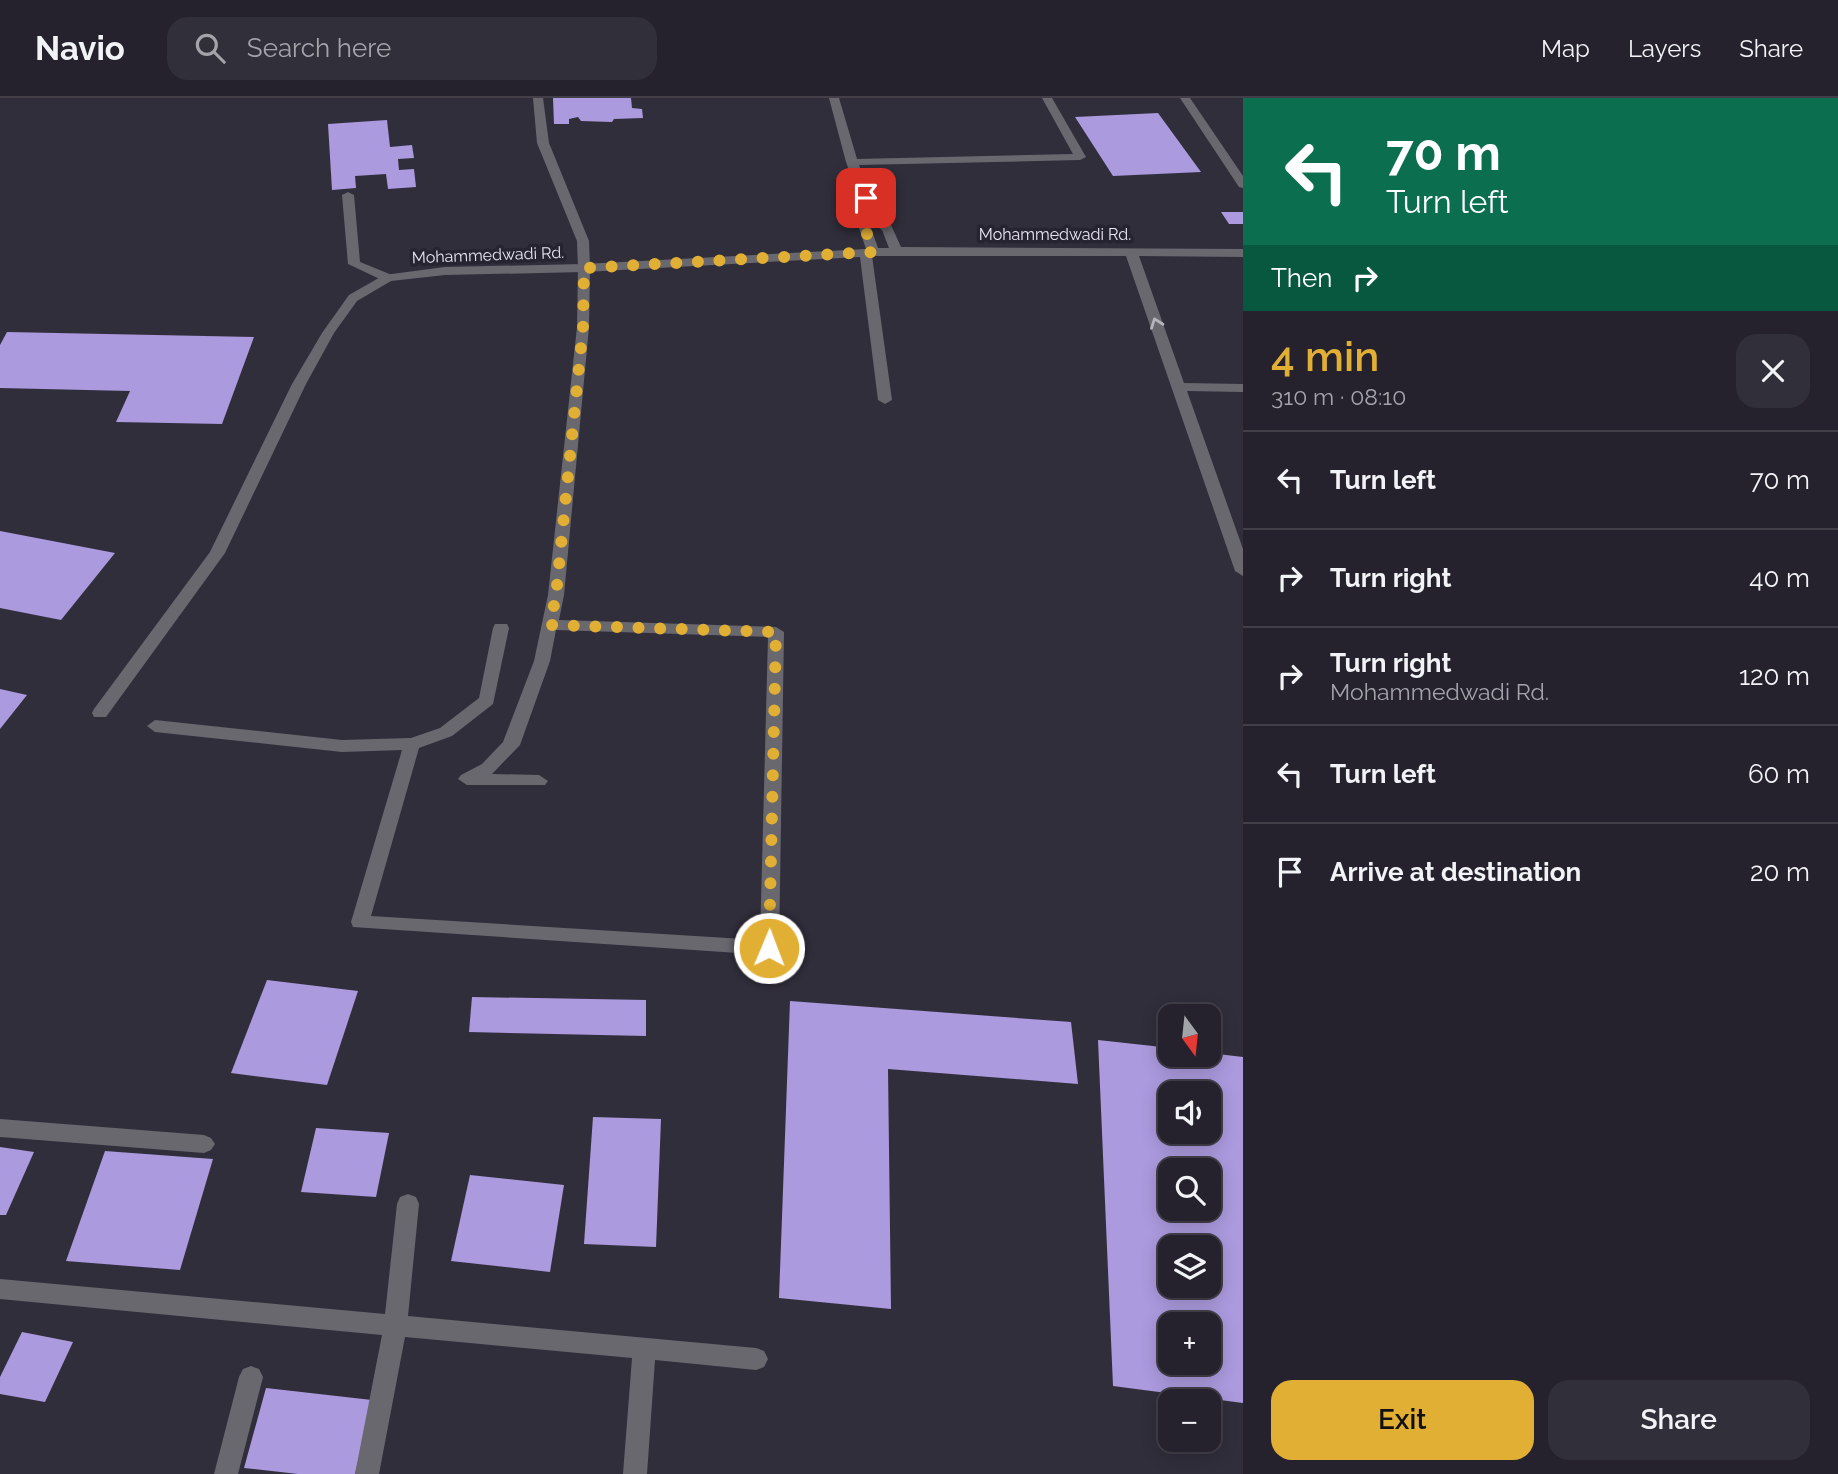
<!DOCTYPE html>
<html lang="en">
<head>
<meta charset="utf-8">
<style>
	body { margin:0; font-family:Raleway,sans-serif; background:#312f39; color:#f1f3f6; height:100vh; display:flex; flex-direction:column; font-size:26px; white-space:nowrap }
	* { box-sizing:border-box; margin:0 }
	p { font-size:23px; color:#a3a4aa }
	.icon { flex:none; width:38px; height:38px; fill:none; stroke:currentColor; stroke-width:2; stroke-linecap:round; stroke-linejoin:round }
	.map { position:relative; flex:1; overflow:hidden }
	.panel { display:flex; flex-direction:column; background:#25222d; width:595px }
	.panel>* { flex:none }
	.guide { background:#0b6e4f; color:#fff; overflow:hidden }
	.needle { width:46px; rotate:165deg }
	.controls { position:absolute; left:1158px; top:906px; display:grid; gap:14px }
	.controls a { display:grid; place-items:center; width:63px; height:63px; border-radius:14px; background:#25222d; box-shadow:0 4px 18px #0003,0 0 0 2px #423f49; font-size:35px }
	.pin { position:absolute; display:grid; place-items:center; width:60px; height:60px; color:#fff; margin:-30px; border-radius:14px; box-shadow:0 4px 10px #0006 }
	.me { position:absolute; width:77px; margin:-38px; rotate:1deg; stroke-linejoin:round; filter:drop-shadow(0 0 5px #0008) }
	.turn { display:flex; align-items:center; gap:24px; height:147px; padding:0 28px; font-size:32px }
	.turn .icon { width:91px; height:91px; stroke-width:2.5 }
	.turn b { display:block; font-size:49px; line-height:60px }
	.then { display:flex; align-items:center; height:66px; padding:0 28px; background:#0003; gap:14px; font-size:26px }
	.round { display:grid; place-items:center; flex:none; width:74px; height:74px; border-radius:21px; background:#312f39 }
	.summary { display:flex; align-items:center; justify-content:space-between; height:119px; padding:0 28px }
	h1 { font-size:42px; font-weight:600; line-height:52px; color:#e1af34 }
	.cta { display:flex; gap:14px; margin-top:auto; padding:14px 28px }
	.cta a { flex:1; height:80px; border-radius:21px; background:#e1af34; color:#111; font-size:28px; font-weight:600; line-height:80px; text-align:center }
	.cta a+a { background:#312f39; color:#f1f3f6 }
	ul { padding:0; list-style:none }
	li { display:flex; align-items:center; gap:21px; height:98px; padding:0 28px; border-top:2px solid #423f49 }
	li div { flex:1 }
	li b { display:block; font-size:26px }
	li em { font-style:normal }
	header { display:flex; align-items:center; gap:42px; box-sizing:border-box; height:98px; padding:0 35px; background:#25222d; border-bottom:2px solid #423f49 }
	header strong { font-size:33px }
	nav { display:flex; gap:38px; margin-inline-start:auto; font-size:24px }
	.search { width:490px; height:63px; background:#312f39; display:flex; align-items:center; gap:18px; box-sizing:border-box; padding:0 24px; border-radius:21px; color:#a3a4aa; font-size:26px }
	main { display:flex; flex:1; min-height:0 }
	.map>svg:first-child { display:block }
</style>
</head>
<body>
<header>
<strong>Navio</strong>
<div class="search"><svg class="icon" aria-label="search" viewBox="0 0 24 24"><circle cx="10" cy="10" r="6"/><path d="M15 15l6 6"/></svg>Search here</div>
<nav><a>Map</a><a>Layers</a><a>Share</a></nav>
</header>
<main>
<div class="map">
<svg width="1243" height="1376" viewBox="0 0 1243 1376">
	<rect width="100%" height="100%" fill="#312e3c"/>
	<g fill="#ab9ade" fill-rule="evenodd">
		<path d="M 553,0 L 631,0 L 632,10 L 642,11 L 643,20 L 614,21 L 612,24 L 581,23 L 578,19 L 569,21 L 569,26 L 554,26 Z"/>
		<path d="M 1158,15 L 1201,74 L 1113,78 L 1075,19 Z"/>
		<path d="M 387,22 L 390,49 L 412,47 L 414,60 L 398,61 L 399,72 L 414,71 L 416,89 L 388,91 L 386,76 L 355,78 L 356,90 L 332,92 L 328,26 Z"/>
		<path d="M 1221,114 L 1243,114 L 1243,126 L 1229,126 Z"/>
		<path d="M 7,234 L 254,239 L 222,326 L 116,324 L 130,293 L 0,290 L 0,247 Z"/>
		<path d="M 0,433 L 115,455 L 61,522 L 0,510 Z"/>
		<path d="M 0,591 L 27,597 L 0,631 Z"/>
		<path d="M 267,882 L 358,893 L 327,987 L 231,975 Z"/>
		<path d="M 472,899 L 646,902 L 646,938 L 469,934 Z"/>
		<path d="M 790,903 L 1071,924 L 1078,986 L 888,971 L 891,1211 L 779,1200 Z"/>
		<path d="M 1098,942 L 1171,950 L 1171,957 L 1209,957 L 1209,955 L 1243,959 L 1243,1305 L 1113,1288 ZM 1171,996 L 1209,996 L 1209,1034 L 1171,1034 ZM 1171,1073 L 1209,1073 L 1209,1111 L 1171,1111 ZM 1171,1150 L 1209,1150 L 1209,1188 L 1171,1188 ZM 1171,1227 L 1209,1227 L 1209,1265 L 1171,1265 Z"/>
		<path d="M 593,1019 L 661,1021 L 656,1149 L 584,1146 Z"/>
		<path d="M 316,1030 L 389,1035 L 376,1099 L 301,1094 Z"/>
		<path d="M 0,1049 L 34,1054 L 6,1117 L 0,1117 Z"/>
		<path d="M 105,1053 L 213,1061 L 180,1172 L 66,1163 Z"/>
		<path d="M 470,1077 L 564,1087 L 550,1174 L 451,1163 Z"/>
		<path d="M 22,1234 L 73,1244 L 45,1304 L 0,1296 L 0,1279 Z"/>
		<path d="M 266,1290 L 372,1302 L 355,1376 L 298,1376 L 244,1370 Z"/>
	</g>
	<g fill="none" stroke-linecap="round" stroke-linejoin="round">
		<g fill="#69686f" fill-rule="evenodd">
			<path d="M 533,0 L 543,0 L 549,45 L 589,143 L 590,170 L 589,229 L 564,497 L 559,522 L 776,529 L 784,534 L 779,850 L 776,855 L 769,857 L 353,829 L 351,824 L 402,652 L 342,654 L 155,634 L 147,628 L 155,622 L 342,642 L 411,640 L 440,630 L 479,600 L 493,530 L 495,526 L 507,526 L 509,530 L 493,606 L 452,638 L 419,650 L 371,818 L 760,842 L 768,539 L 556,532 L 550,563 L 520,647 L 492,676 L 539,677 L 548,683 L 545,687 L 467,687 L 458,681 L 461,677 L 482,666 L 503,644 L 534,563 L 548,497 L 577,229 L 578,170 L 577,143 L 537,45 Z"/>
			<path d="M 348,94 L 354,97 L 360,164 L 392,177 L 392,183 L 384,183 L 348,166 L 342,97 Z"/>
		</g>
		<g fill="#69686f" fill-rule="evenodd">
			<path d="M 829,0 L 839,0 L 857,61 L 1073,56 L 1042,0 L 1052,0 L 1086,59 L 1080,62 L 859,67 L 877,117 L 891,127 L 901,149 L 1243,151 L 1243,159 L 1139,158 L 1184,285 L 1243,286 L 1243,294 L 1187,293 L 1243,451 L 1243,478 L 1235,473 L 1126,158 L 872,158 L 892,302 L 885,306 L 878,302 L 860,159 L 584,174 L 445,177 L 391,183 L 357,203 L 334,235 L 306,286 L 225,455 L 106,619 L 94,619 L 92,615 L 94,611 L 210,454 L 292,286 L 322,235 L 349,197 L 384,177 L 445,169 L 584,166 L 866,151 L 859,130 L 866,119 L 846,64 ZM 874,126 L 882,132 L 889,150 L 878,150 L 871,130 Z"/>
			<path d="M 1180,0 L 1190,0 L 1243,78 L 1243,90 L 1239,89 Z"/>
			<path d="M 0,1021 L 204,1037 L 211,1040 L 215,1046 L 211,1052 L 204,1055 L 0,1039 Z"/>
			<path d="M 408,1096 L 416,1099 L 419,1106 L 408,1218 L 756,1250 L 764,1253 L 768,1261 L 764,1269 L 756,1272 L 655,1262 L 647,1376 L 623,1376 L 632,1260 L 405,1239 L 379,1376 L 355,1376 L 382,1237 L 0,1201 L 0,1181 L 385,1216 L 397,1106 L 400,1099 Z"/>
			<path d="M 251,1268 L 259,1271 L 263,1279 L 238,1376 L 214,1376 L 239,1279 L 243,1271 Z"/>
		</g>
	</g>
	<defs><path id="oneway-chevron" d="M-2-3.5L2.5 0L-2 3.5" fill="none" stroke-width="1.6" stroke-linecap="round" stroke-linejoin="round" transform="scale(1.75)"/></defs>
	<use stroke="#b5b3bc" href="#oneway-chevron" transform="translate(1156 225) rotate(-110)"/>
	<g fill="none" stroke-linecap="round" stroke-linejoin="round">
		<path stroke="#e1af34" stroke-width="12" stroke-dasharray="0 21.6" d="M 769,850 L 776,534 L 550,527 L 556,497 L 583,229 L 584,170 L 873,154 L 865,130 L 872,118 L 866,100"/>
	</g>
	<g text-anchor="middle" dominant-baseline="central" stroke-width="7" stroke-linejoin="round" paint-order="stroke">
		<g font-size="16" fill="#e7e5ef" stroke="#272432">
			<text x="1055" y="136">Mohammedwadi Rd.</text>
			<text transform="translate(488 157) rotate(-2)">Mohammedwadi Rd.</text>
		</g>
	</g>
</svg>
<div class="controls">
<a><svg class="needle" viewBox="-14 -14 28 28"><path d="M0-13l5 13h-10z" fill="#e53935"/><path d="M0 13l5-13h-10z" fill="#a3a4aa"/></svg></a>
<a><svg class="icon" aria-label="sound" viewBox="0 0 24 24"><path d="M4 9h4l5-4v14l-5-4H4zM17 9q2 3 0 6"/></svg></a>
<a><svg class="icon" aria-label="search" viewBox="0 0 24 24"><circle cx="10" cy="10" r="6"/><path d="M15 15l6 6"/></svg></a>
<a><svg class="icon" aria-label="layers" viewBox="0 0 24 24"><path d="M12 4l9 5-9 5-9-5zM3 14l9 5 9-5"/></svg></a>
<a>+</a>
<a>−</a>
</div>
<div class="pin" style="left:866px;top:100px;background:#d93025"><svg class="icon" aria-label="arrive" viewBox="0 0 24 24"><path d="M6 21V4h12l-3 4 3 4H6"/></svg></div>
<svg class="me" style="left:769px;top:850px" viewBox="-20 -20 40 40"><circle r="17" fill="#e1af34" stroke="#fff" stroke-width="3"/><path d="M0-11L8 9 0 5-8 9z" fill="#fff"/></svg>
</div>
<section class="panel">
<div class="guide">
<div class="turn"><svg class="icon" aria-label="left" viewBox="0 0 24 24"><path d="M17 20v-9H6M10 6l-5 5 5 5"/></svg><div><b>70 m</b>Turn left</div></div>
<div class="then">Then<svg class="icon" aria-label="right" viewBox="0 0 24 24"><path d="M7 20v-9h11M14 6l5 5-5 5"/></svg></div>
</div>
<div class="summary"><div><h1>4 min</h1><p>310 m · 08:10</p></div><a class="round"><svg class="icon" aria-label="close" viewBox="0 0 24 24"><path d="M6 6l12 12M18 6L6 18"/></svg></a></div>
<ul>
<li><svg class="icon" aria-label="left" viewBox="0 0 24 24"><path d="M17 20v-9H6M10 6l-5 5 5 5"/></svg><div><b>Turn left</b></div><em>70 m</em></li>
<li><svg class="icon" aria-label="right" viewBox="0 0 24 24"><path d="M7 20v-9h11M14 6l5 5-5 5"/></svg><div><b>Turn right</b></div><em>40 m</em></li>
<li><svg class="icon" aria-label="right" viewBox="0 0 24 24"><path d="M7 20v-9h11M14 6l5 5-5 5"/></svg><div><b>Turn right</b><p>Mohammedwadi Rd.</p></div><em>120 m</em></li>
<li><svg class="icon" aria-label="left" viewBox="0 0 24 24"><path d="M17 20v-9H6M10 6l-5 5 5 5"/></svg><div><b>Turn left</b></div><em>60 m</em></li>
<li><svg class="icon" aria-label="arrive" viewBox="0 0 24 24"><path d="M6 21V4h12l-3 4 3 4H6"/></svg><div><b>Arrive at destination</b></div><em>20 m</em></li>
</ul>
<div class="cta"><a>Exit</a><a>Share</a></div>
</section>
</main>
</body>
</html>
